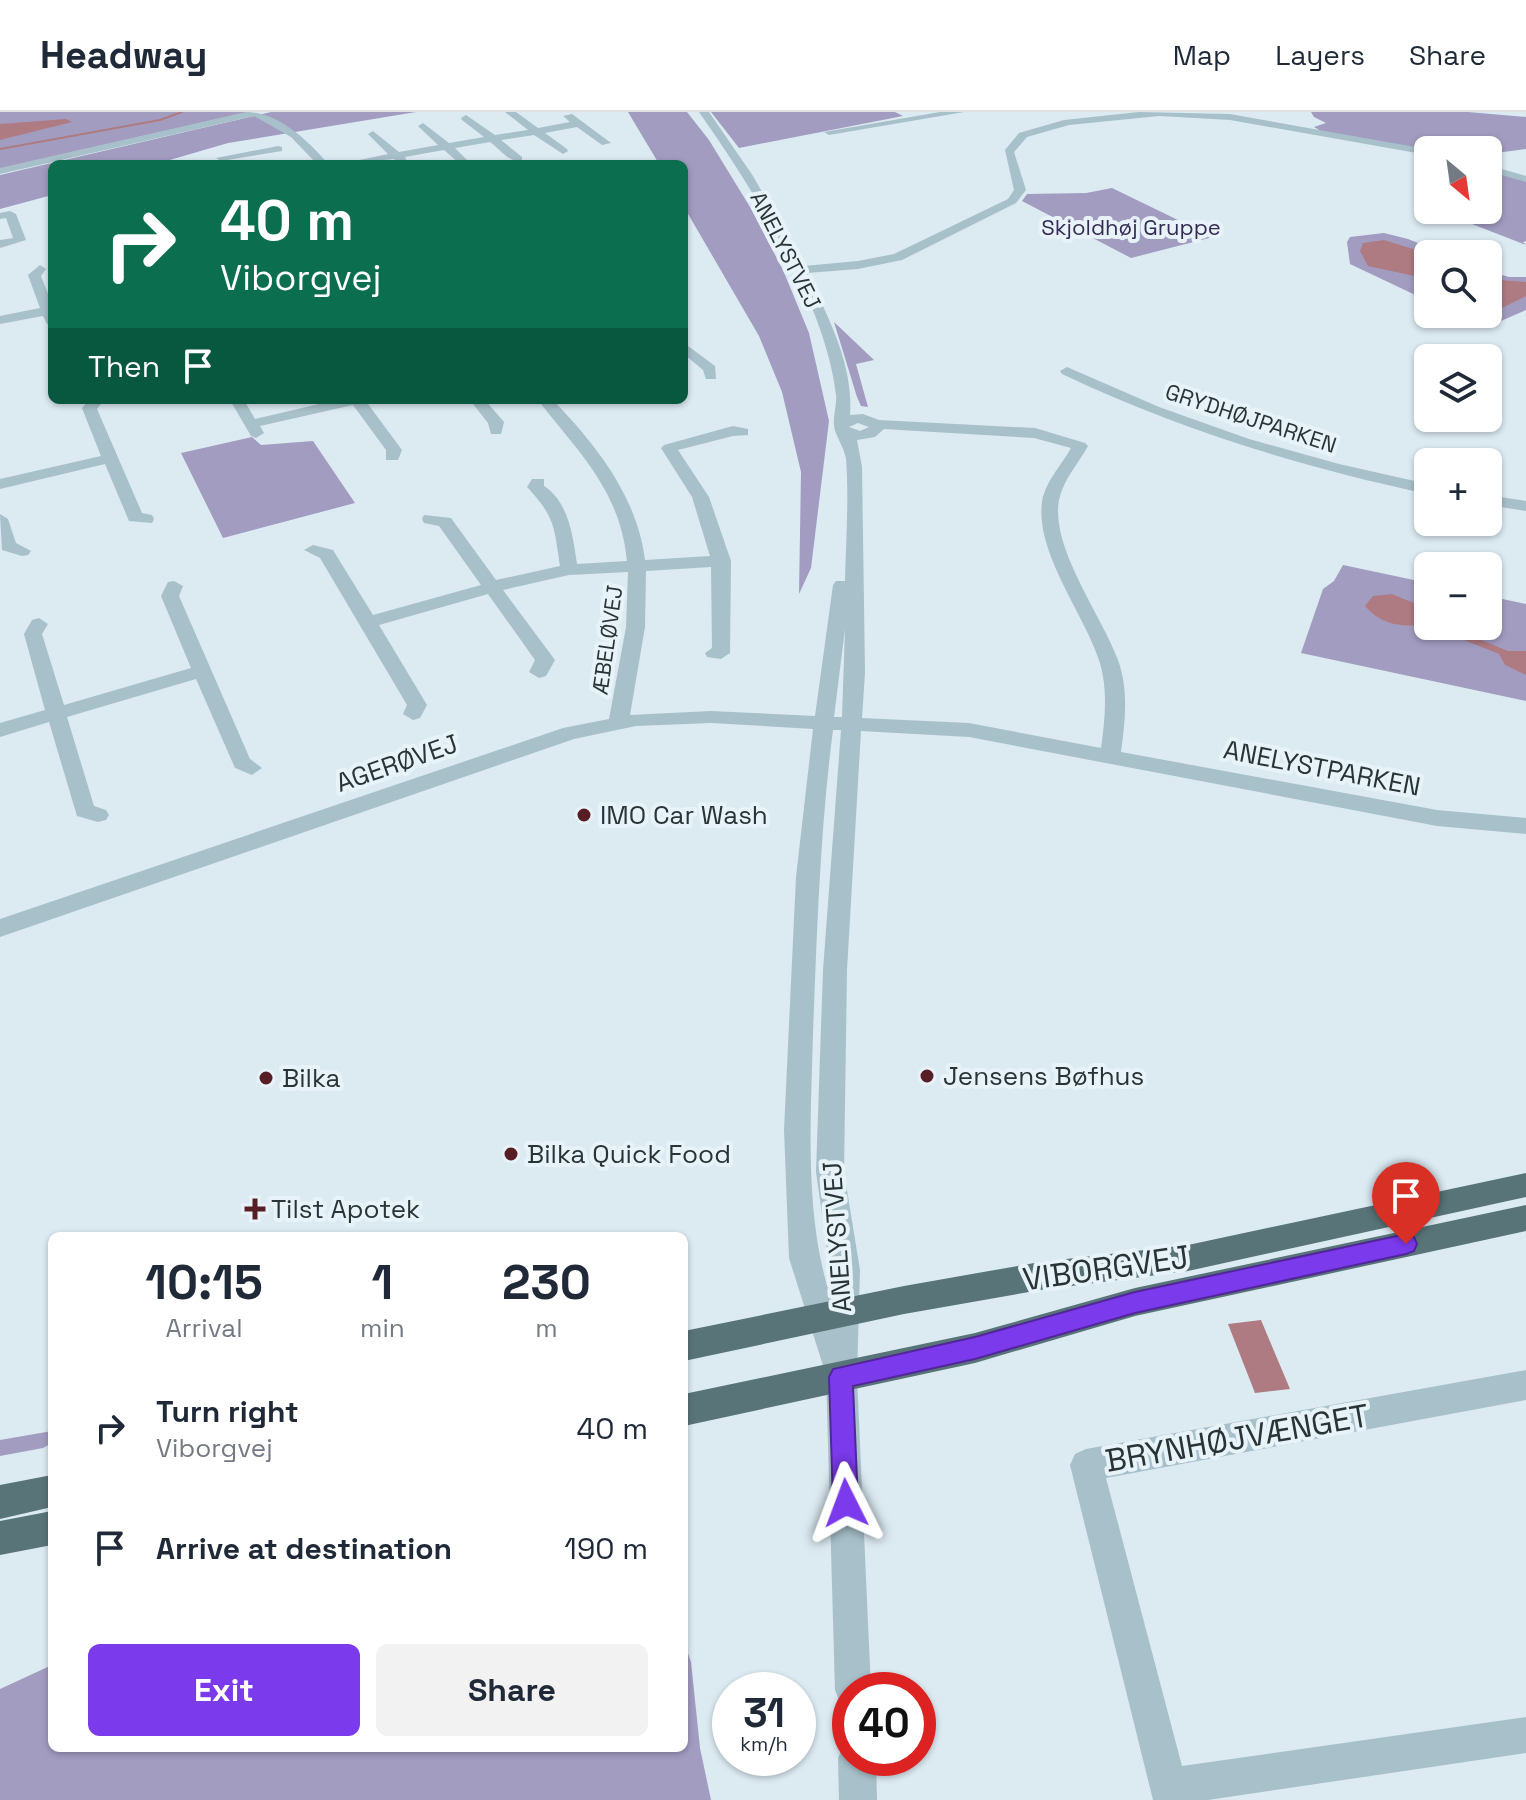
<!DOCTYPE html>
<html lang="en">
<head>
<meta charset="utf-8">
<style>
	body { margin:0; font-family:"Space Grotesk",sans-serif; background:#f2f2f3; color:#1f2937; height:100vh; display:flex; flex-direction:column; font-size:30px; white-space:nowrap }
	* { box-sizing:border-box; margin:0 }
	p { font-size:26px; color:#747a83 }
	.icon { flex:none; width:44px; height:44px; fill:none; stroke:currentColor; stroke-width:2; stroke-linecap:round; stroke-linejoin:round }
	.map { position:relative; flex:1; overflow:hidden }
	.panel { position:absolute; left:48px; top:1120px; width:640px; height:520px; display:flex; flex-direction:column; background:#fff; border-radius:12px; box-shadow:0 2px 6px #0004 }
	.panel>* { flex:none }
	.banner { position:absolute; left:48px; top:48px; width:640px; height:244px; border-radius:12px; box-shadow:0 2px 6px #0004; background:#0b6e4f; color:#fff; overflow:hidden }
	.needle { width:52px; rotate:151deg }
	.controls { position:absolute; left:1414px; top:24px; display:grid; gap:16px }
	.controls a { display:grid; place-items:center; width:88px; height:88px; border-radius:12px; background:#fff; box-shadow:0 2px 6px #0004; font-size:40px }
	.speed { position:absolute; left:712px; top:1560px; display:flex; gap:16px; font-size:40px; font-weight:700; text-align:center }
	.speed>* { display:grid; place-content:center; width:104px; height:104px; border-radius:50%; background:#fff; box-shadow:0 2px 6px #0004; line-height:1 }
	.speed small { font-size:20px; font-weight:400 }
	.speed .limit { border:12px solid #d22; background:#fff; color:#111 }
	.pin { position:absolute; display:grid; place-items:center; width:68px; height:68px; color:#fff; margin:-82px -34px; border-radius:50% 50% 50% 0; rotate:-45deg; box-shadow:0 0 8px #0007 }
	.pin .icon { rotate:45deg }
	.me { position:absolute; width:88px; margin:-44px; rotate:357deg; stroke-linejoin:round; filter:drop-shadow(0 0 6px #0008) }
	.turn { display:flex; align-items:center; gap:28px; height:168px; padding:0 40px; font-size:36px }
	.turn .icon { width:104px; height:104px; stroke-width:2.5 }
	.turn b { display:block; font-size:56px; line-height:68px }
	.then { display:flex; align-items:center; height:76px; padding:0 40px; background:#0003; gap:16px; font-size:30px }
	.eta { display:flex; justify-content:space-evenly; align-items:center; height:136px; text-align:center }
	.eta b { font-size:48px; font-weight:700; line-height:56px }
	.primary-button { display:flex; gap:16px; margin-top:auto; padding:16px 40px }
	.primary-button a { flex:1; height:92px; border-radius:12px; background:#7c3aed; color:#fff; font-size:32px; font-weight:700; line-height:92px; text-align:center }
	.primary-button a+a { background:#f2f2f3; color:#1f2937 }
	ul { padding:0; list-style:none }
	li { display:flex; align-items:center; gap:24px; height:120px; padding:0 40px }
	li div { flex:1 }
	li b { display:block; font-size:30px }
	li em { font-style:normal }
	header { display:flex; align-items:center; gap:48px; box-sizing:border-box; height:112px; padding:0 40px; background:#fff; border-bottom:2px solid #e0e1e3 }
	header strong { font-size:38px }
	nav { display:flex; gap:44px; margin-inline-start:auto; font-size:28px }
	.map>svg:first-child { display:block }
</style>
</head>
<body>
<header>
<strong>Headway</strong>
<nav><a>Map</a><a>Layers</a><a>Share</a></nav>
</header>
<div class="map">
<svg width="1526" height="1688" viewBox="0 0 1526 1688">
	<rect width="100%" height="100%" fill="#dceaf2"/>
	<g fill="#a29cc1">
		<path d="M 0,0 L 251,0 L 0,58 Z"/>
		<path d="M 271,0 L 416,0 L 228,31 L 156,52 L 52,52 L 52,83 L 0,97 L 0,63 Z"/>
		<path d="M 628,0 L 687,0 L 709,28 L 750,95 L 783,158 L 809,221 L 829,309 L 811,456 L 799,482 L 801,360 L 782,280 L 759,224 L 684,95 L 684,52 L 659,52 Z"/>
		<path d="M 711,0 L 895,0 L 903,4 L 739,36 Z"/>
		<path d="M 1311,0 L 1468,0 L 1526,5 L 1526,37 L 1488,42 L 1488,38 L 1425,39 L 1321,19 L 1314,15 L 1326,11 L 1314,5 Z"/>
		<path d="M 1488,57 L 1526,68 L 1526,129 L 1523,130 L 1526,133 L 1436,98 L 1488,98 Z"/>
		<path d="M 1112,76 L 1213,125 L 1131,146 L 1022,89 L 1027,82 L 1086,81 Z"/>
		<path d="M 1384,121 L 1408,127 L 1446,142 L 1428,142 L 1428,189 L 1350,152 L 1347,130 L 1350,125 Z"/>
		<path d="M 1488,159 L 1509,165 L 1526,165 L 1526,198 L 1485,216 L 1456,202 L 1488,202 Z"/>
		<path d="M 834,210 L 874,248 L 856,252 L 868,295 L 861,294 L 857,285 Z"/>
		<path d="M 252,325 L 261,333 L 313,329 L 355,391 L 223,426 L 181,341 Z"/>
		<path d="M 1343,453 L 1428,471 L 1428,514 L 1488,514 L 1488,484 L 1526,492 L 1526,589 L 1301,541 L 1323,477 L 1334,469 Z"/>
		<path d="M 52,1319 L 52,1331 L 43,1336 L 0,1344 L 0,1328 Z"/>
		<path d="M 684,1530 L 691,1550 L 700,1636 L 711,1688 L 0,1688 L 0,1577 L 52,1553 L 52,1636 L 684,1636 Z"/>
	</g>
	<g fill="#af7b82">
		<path d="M 66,7 L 72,10 L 0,28 L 0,12 Z"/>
		<path d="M 1384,128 L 1429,142 L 1428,167 L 1368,154 L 1360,139 L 1363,131 Z"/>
		<path d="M 1488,167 L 1526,170 L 1526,184 L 1498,198 L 1490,198 Z"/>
		<path d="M 1392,482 L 1428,497 L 1428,513 C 1403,515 1382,514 1365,494 L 1373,484 Z"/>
		<path d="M 1429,514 L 1446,514 L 1508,539 L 1526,539 L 1526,563 L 1505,553 L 1499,542 Z"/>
		<path d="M 1261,1208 L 1290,1277 L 1255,1281 L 1228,1212 Z"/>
	</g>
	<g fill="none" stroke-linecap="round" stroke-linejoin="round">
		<path stroke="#af7b82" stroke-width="2" d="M 0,37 L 160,8 L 182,0"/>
		<g fill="#a8c0ca" fill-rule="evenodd">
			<path d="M 246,0 C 277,0 307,27 328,52 L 317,52 L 291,25 L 254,4 L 0,62 L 0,56 Z"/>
			<path d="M 505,0 L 516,0 L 538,16 L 570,10 L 563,4 L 572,2 L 611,31 L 602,33 L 577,15 L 545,21 L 567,37 L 568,39 L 563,42 L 534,23 L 501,28 L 522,45 L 522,49 C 509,51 501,38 490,30 L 455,36 L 471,52 L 460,52 L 444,38 L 405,45 L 408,52 L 400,52 L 394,47 L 341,52 L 388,42 L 368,22 L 373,19 L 399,40 L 438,33 L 418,14 L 423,11 L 449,31 L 484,25 L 462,8 L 461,6 L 466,3 L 495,23 L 528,18 Z"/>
			<path d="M 699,0 L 709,0 L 753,64 L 804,154 L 858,149 L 894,142 L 1008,87 L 1014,78 L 1005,38 L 1019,21 L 1064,8 L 1139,0 L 1230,2 L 1432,38 L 1428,38 L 1428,43 L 1230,8 L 1159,4 L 1069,13 L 1027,25 L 1014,40 L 1026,78 L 1016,91 L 902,148 L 858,157 L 807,161 C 828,204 854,254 850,303 L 863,302 L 879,308 L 1035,316 L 1085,331 L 1088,334 C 1078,352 1063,368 1059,388 C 1050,435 1102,504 1118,548 C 1129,579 1125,609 1121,640 L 1437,698 L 1526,706 L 1526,722 L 1437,714 L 969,625 L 861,619 L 847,858 L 844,1060 L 860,1158 L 857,1265 L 871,1578 L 850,1578 L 850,1595 L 840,1591 L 835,1578 L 826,1263 L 789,1146 L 784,1018 L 796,765 L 813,617 L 711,611 L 636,614 L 574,627 L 0,825 L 0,807 L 563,616 L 609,607 L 626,515 L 628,460 L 569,463 L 503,478 L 555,548 L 546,564 L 539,566 L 529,560 L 535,548 L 488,482 L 379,513 L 427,593 L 420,606 L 413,608 L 403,602 L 407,593 L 320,446 L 304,438 L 313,433 L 333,438 L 373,503 L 481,473 L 439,414 L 424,411 L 422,407 L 424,403 L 451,406 L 496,468 L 560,454 C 554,414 555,405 527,375 L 532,367 L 544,367 L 544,374 C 569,390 573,425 577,452 L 627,449 C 620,378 579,341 538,288 L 553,288 C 596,333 637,384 645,448 L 710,444 L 692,385 L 661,336 L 664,333 L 733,314 L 748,317 L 748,323 L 733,324 L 678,338 L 709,385 L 731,449 L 730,541 L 721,547 L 707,545 L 705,541 L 712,536 L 711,455 L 646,459 L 645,515 L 630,603 L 711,599 L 815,604 L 833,473 L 836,469 L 845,469 C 846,428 849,386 846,347 C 844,334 834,322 834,313 C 833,303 837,293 836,283 C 825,189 752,76 699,0 ZM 858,311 L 869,315 L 860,319 L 849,315 ZM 884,317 L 1034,326 L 1071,336 C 1061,354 1045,370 1042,390 C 1035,441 1085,503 1100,551 C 1108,579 1105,607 1101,636 L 969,611 L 862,606 L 865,561 L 862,355 L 857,328 L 875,325 ZM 845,517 L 842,605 L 834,605 ZM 833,618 L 841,618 L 823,858 L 816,1060 L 830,1158 L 829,1180 C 804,1100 811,1004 813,921 C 817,819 820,719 833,618 Z"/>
			<path d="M 940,0 L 964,0 L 829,23 L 824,20 Z"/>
			<path d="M 278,34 L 282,35 L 282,39 L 221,49 L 216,46 Z"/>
			<path d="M 1488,53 L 1526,64 L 1526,70 L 1488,59 Z"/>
			<path d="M 10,99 L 16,102 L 26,128 L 0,136 L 0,128 L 13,126 L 6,106 L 0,107 L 0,101 Z"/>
			<path d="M 40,153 L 46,157 L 41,164 L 52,192 L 52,213 L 47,212 L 43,204 L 0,212 L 0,204 L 40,196 L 28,163 Z"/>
			<path d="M 684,231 L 715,254 L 716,267 L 706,267 L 703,258 L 684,242 Z"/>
			<path d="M 1067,255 L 1159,295 L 1249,327 L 1339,352 L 1428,372 L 1428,382 C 1301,355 1180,318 1062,262 L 1060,259 Z"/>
			<path d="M 89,288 L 104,288 L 97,297 L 142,401 L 152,403 L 154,407 L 152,411 L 129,409 L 105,352 L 0,377 L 0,367 L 101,344 L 82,296 Z"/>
			<path d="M 230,288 L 244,288 L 255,307 L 336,288 L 365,288 L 402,338 L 398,348 L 386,348 L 386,338 L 353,293 L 260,314 L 264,321 L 256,326 L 251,324 Z"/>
			<path d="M 470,288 L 485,288 L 504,310 L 501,322 L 491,322 L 488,311 Z"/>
			<path d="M 1488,383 L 1526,389 L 1526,399 L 1488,393 Z"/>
			<path d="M 0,402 L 8,407 L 16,431 L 31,439 L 28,443 L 22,444 L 2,438 Z"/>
			<path d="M 174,469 L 183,474 L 179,484 L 250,647 L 262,656 L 252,663 L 235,656 L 196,567 L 67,605 L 94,694 L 106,698 L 109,703 L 106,708 L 98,710 L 77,704 L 49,610 L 0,625 L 0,611 L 45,598 L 24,522 L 32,508 L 39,506 L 48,512 L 42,522 L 64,593 L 191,556 L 161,484 L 168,470 Z"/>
			<path d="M 1526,1258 L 1526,1288 L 1106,1366 L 1182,1654 L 1526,1605 L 1526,1641 L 1208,1688 L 1153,1688 L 1070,1353 L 1075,1342 L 1086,1337 Z"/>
			<path d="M 850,1630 L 850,1646 L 876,1646 L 877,1688 L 839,1688 L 838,1646 L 844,1633 Z"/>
		</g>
		<g fill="#597478" fill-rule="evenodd">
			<path d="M 1526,1061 L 1526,1085 L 1188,1159 L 1040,1178 L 904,1202 L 684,1249 L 684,1219 L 904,1174 L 1040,1150 L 1188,1133 Z"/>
			<path d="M 1526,1093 L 1526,1119 L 1135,1204 L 975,1251 L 684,1314 L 684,1282 L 975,1221 L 1135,1176 Z"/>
			<path d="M 52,1363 L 52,1395 L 0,1407 L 0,1373 Z"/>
			<path d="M 52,1399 L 52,1433 L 0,1443 L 0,1409 Z"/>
		</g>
	</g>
	<path fill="#7c3aed" stroke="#51269a" stroke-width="2" d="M 1406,1122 L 1414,1125 L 1417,1132 L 1414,1139 L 1406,1142 L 1135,1201 L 975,1247 L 853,1274 L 858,1391 L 855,1399 L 846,1403 L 837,1399 L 833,1391 L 829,1265 L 833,1257 L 975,1225 L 1135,1180 Z"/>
	<g fill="#581e25" stroke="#e8f3f9" stroke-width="3">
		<circle cx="584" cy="703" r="8"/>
		<circle cx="927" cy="964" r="8"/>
		<circle cx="266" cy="966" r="8"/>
		<circle cx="511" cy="1042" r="8"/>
		<path d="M251 1085h8v8h8v8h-8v8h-8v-8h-8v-8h8z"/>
	</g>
	<g text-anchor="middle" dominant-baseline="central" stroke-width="8" stroke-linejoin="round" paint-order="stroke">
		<g font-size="22" fill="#342c55" stroke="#e8f3f9">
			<text x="1131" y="115">Skjoldhøj Gruppe</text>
		</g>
		<g font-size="22" fill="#283537" stroke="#e8f3f9">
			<text transform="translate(786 138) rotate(63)">ANELYSTVEJ</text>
			<text transform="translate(1251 306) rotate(18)">GRYDHØJPARKEN</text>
			<text transform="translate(607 528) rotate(-82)">ÆBELØVEJ</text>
		</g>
		<g font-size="26" fill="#283537" stroke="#e8f3f9">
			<text transform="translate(397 651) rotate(-19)">AGERØVEJ</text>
			<text transform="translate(1322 656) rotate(11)">ANELYSTPARKEN</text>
			<text transform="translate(837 1125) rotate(-94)">ANELYSTVEJ</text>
		</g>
		<g font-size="26" fill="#283537" stroke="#e8f3f9" text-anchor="start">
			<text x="600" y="703">IMO Car Wash</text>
			<text x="943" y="964">Jensens Bøfhus</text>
			<text x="282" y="966">Bilka</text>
			<text x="527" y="1042">Bilka Quick Food</text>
			<text x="271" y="1097">Tilst Apotek</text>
		</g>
		<g font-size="32" fill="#283537" stroke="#e8f3f9">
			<text transform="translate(1106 1156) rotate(-8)">VIBORGVEJ</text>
			<text transform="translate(1237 1326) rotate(-10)">BRYNHØJVÆNGET</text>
		</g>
	</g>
</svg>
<div class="controls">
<a><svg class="needle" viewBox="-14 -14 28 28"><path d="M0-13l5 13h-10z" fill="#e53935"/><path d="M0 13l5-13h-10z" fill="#747a83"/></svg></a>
<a><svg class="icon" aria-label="search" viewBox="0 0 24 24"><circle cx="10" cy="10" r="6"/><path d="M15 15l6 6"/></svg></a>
<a><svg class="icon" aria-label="layers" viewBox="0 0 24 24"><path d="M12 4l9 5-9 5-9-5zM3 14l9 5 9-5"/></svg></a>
<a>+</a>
<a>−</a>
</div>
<div class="speed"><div>31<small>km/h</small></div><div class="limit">40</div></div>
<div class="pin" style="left:1406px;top:1132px;background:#d93025"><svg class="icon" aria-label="arrive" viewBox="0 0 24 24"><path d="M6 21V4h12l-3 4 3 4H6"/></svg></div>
<svg class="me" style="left:846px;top:1391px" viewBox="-20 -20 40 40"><path d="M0-17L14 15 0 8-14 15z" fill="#7c3aed" stroke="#fff" stroke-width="4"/></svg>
<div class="banner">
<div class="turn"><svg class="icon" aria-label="right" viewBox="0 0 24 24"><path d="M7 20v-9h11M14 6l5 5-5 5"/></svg><div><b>40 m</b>Viborgvej</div></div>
<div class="then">Then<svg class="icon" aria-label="arrive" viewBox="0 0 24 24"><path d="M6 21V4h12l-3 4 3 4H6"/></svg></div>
</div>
<section class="panel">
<div class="eta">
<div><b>10:15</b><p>Arrival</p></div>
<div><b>1</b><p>min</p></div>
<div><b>230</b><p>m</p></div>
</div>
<ul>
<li><svg class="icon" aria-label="right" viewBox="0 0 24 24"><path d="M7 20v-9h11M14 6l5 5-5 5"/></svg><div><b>Turn right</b><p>Viborgvej</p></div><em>40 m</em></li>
<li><svg class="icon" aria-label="arrive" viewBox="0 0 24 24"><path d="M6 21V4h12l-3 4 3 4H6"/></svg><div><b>Arrive at destination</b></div><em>190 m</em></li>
</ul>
<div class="primary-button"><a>Exit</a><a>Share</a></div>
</section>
</div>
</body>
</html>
